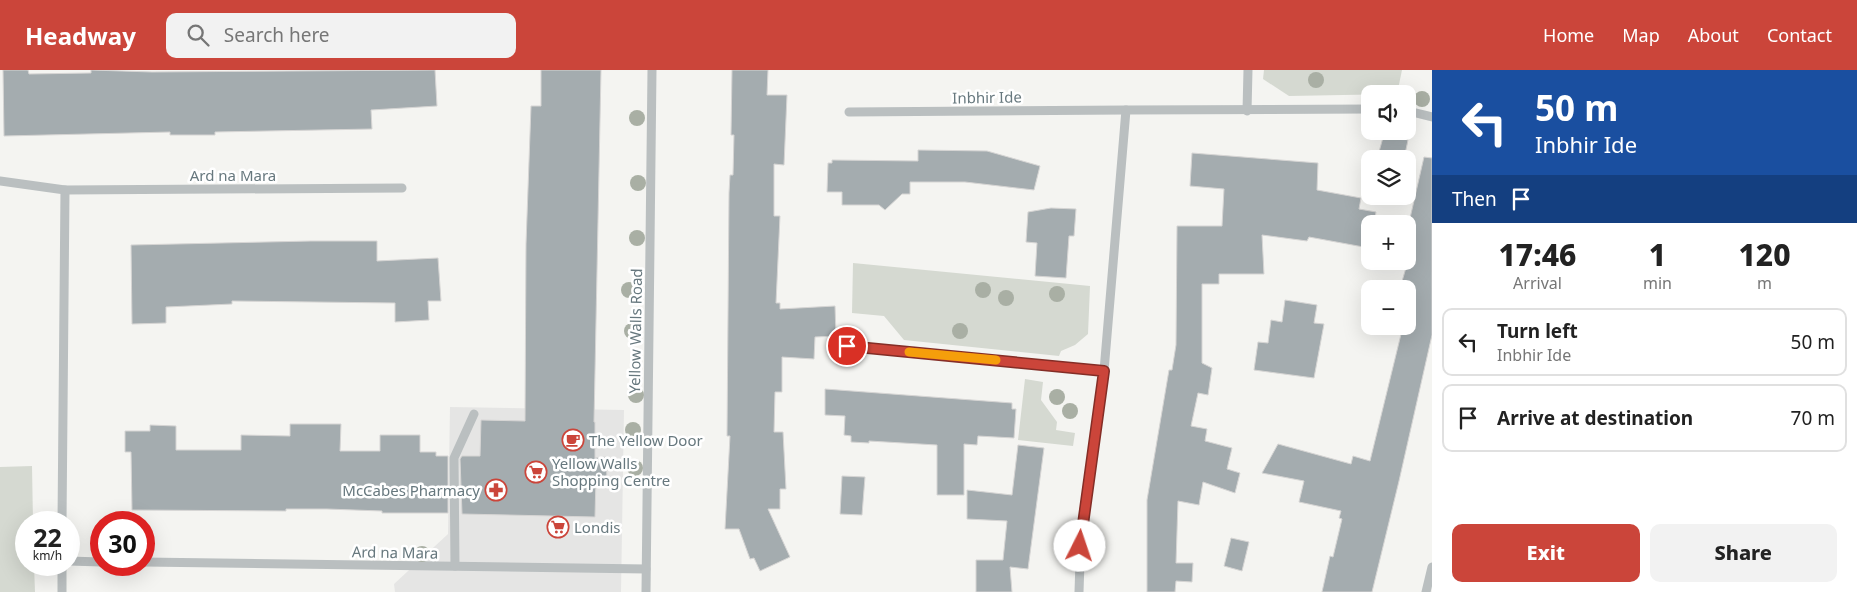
<!DOCTYPE html>
<html lang="en">
<head>
<meta charset="utf-8">
<style>
	body { margin:0; font-family:"Noto Sans",sans-serif; background:#f2f2f2; color:#222; height:100vh; display:flex; flex-direction:column; font-size:19px; white-space:nowrap }
	* { box-sizing:border-box; margin:0 }
	p { font-size:16px; color:#767676 }
	.icon { flex:none; width:28px; height:28px; fill:none; stroke:currentColor; stroke-width:2; stroke-linecap:round; stroke-linejoin:round }
	.map { position:relative; flex:1; overflow:hidden }
	.panel { display:flex; flex-direction:column; background:#fff; width:425px }
	.panel>* { flex:none }
	.hud { background:#1a4fa0; color:#fff; overflow:hidden }
	.buttons { position:absolute; left:1361px; top:15px; display:grid; gap:10px }
	.buttons a { display:grid; place-items:center; width:55px; height:55px; border-radius:10px; background:#fff; box-shadow:0 5px 20px #0002; font-size:25px }
	.speed { position:absolute; left:15px; top:441px; display:flex; gap:10px; font-size:25px; font-weight:700; text-align:center }
	.speed>* { display:grid; place-content:center; width:65px; height:65px; border-radius:50%; background:#fff; box-shadow:0 5px 20px #0002; line-height:1 }
	.speed small { font-size:12px; font-weight:400 }
	.speed .limit { border:8px solid #d22; background:#fff; color:#111 }
	.pin { position:absolute; display:grid; place-items:center; width:42px; height:42px; color:#fff; margin:-21px; border:2px solid #fff; border-radius:50%; box-shadow:0 1px 5px #0007 }
	.me { position:absolute; width:55px; margin:-28px; rotate:4deg; stroke-linejoin:round; filter:drop-shadow(0 0 4px #0008) }
	.turn { display:flex; align-items:center; gap:18px; height:105px; padding:0 20px; font-size:22px }
	.turn .icon { width:65px; height:65px; stroke-width:2.5 }
	.turn b { display:block; font-size:35px; line-height:42px }
	.then { display:flex; align-items:center; height:48px; padding:0 20px; background:#0003; gap:10px; font-size:19px }
	.eta { display:flex; justify-content:space-evenly; align-items:center; height:85px; text-align:center }
	.eta b { font-size:30px; font-weight:800; line-height:35px }
	.cta { display:flex; gap:10px; margin-top:auto; padding:10px 20px }
	.cta a { flex:1; height:58px; border-radius:10px; background:#cb453a; color:#fff; font-size:20px; font-weight:800; line-height:58px; text-align:center }
	.cta a+a { background:#f2f2f2; color:#222 }
	ul { padding:0; list-style:none }
	li { display:flex; align-items:center; gap:15px; height:68px; margin:0 10px 8px; padding:0 10px; border:2px solid #e0e0e0; border-radius:10px }
	li div { flex:1 }
	li b { display:block; font-size:19px }
	li em { font-style:normal }
	header { display:flex; align-items:center; gap:30px; box-sizing:border-box; height:70px; padding:0 25px; background:#cb453a; color:#fff }
	header strong { font-size:24px }
	nav { display:flex; gap:28px; margin-inline-start:auto; font-size:18px }
	.search { width:350px; height:45px; background:#f2f2f2; display:flex; align-items:center; gap:12px; box-sizing:border-box; padding:0 18px; border-radius:10px; color:#767676; font-size:19px }
	main { display:flex; flex:1; min-height:0 }
	.map>svg:first-child { display:block }
</style>
</head>
<body>
<header>
<strong>Headway</strong>
<div class="search"><svg class="icon" aria-label="search" viewBox="0 0 24 24"><circle cx="10" cy="10" r="6"/><path d="M15 15l6 6"/></svg>Search here</div>
<nav><a>Home</a><a>Map</a><a>About</a><a>Contact</a></nav>
</header>
<main>
<div class="map">
<svg width="1432" height="522" viewBox="0 0 1432 522">
	<rect width="100%" height="100%" fill="#f4f4f1"/>
	<path fill="#e5e5e4" d="M 450,337 L 624,340 L 621,522 L 395,522 L 394,514 L 448,464 Z"/>
	<g fill="#d5d9d1">
		<path d="M 1264,0 L 1402,0 L 1397,24 L 1289,26 L 1263,9 Z"/>
		<path d="M 853,193 L 1090,216 L 1088,264 L 1075,275 L 1061,281 L 1059,286 L 904,270 L 884,246 L 852,243 Z"/>
		<path d="M 1025,309 L 1043,312 L 1041,330 L 1057,352 L 1056,360 L 1075,363 L 1073,376 L 1018,370 Z"/>
		<path d="M 32,396 L 33,452 L 26,452 L 26,495 L 34,495 L 35,522 L 0,522 L 0,397 Z"/>
	</g>
	<g fill="#a4acaf" stroke="#d6d5d4">
		<path d="M 3,0 L 28,0 L 29,4 L 91,3 L 91,0 L 152,2 L 435,0 L 437,36 L 371,40 L 372,59 L 215,62 L 215,65 L 170,65 L 170,62 L 4,66 Z"/>
		<path d="M 541,0 L 601,0 L 594,352 L 595,352 L 595,388 L 606,387 L 607,408 L 596,408 L 595,447 L 462,444 L 460,389 L 462,386 L 480,386 L 481,350 L 525,351 L 526,174 L 531,36 L 541,36 Z"/>
		<path d="M 732,0 L 768,0 L 767,25 L 787,25 L 784,95 L 774,94 L 774,146 L 780,146 L 776,233 L 780,233 L 780,239 L 835,236 L 836,266 L 815,267 L 814,289 L 782,287 L 782,322 L 775,322 L 774,362 L 783,362 L 786,419 L 780,419 L 780,439 L 768,439 L 790,487 L 760,501 L 754,488 L 750,489 L 739,459 L 725,459 L 730,366 L 727,366 L 729,123 L 730,105 L 733,105 L 734,65 L 731,65 Z"/>
		<path d="M 1384,64 L 1408,70 L 1404,89 L 1377,89 Z"/>
		<path d="M 918,80 L 987,81 L 1040,96 L 1034,120 L 965,112 L 910,112 L 910,124 L 902,124 L 885,140 L 879,135 L 842,135 L 842,122 L 827,122 L 828,93 L 832,93 L 832,90 L 918,91 Z"/>
		<path d="M 1192,83 L 1318,93 L 1317,120 L 1361,128 L 1359,139 L 1376,142 L 1374,154 L 1370,154 L 1369,178 L 1309,167 L 1307,171 L 1262,165 L 1264,204 L 1219,204 L 1219,214 L 1202,214 L 1202,293 L 1212,298 L 1208,325 L 1198,323 L 1191,356 L 1207,359 L 1205,371 L 1232,378 L 1227,399 L 1240,403 L 1235,423 L 1203,412 L 1199,435 L 1178,431 L 1176,493 L 1193,493 L 1192,512 L 1176,511 L 1175,522 L 1147,522 L 1147,430 L 1169,300 L 1172,300 L 1176,275 L 1177,156 L 1222,156 L 1224,119 L 1190,116 Z"/>
		<path d="M 1424,87 L 1432,88 L 1432,265 L 1399,411 L 1372,522 L 1322,522 L 1330,486 L 1333,487 L 1342,449 L 1339,448 L 1341,441 L 1299,432 L 1304,411 L 1262,403 L 1278,374 L 1351,394 L 1353,386 L 1370,391 L 1403,256 L 1408,256 L 1408,219 L 1400,218 L 1408,191 L 1408,157 Z"/>
		<path d="M 1051,138 L 1076,139 L 1074,166 L 1069,166 L 1066,208 L 1035,206 L 1037,173 L 1026,172 L 1028,142 Z"/>
		<path d="M 311,171 L 377,171 L 377,191 L 438,188 L 441,231 L 428,231 L 429,250 L 395,252 L 395,233 L 232,231 L 232,234 L 166,237 L 166,253 L 132,254 L 131,175 Z"/>
		<path d="M 1285,230 L 1317,235 L 1314,253 L 1324,254 L 1314,308 L 1254,300 L 1258,272 L 1268,273 L 1271,250 L 1282,252 Z"/>
		<path d="M 825,319 L 1012,333 L 1012,339 L 1016,339 L 1014,368 L 978,366 L 977,375 L 964,374 L 964,425 L 937,425 L 937,375 L 869,371 L 869,373 L 851,372 L 851,366 L 844,365 L 845,346 L 825,345 Z"/>
		<path d="M 290,354 L 341,354 L 340,381 L 380,381 L 380,365 L 420,365 L 420,382 L 436,382 L 436,386 L 448,386 L 448,443 L 382,443 L 382,441 L 327,439 L 286,439 L 286,441 L 132,440 L 131,382 L 125,382 L 125,361 L 150,361 L 150,355 L 176,356 L 176,380 L 241,380 L 241,365 L 290,366 Z"/>
		<path d="M 1018,375 L 1044,378 L 1028,499 L 1010,497 L 1012,522 L 976,522 L 976,490 L 1003,490 L 1007,451 L 967,449 L 967,420 L 1012,425 Z"/>
		<path d="M 842,406 L 865,407 L 862,445 L 840,444 Z"/>
		<path d="M 1231,468 L 1249,472 L 1242,501 L 1224,496 Z"/>
	</g>
	<g fill="none" stroke-linecap="round" stroke-linejoin="round">
		<g stroke="#babfc0" stroke-width="9">
			<path d="M 1247,41 L 1248,0"/>
			<path d="M 1408,41 L 1432,47"/>
			<path d="M 849,42 L 1126,40"/>
			<path d="M 0,111 L 65,120 L 62,452"/>
			<path d="M 65,120 L 402,118"/>
			<path d="M 847,276 L 1104,301"/>
			<path d="M 69,491 L 101,492"/>
			<path d="M 144,492 L 646,499"/>
			<path d="M 455,496 L 454,388 L 474,344"/>
			<path d="M 62,522 L 62,495"/>
			<path d="M 646,522 L 652,0"/>
			<path d="M 1079,522 L 1081,461 L 1104,301 L 1126,40 L 1370,39"/>
			<path d="M 1426,522 L 1432,497"/>
		</g>
	</g>
	<g fill="#a9afa4">
		<circle cx="1316" cy="10" r="8"/>
		<circle cx="1422" cy="29" r="8"/>
		<circle cx="637" cy="48" r="8"/>
		<circle cx="638" cy="113" r="8"/>
		<circle cx="637" cy="168" r="8"/>
		<circle cx="629" cy="220" r="8"/>
		<circle cx="983" cy="220" r="8"/>
		<circle cx="1057" cy="224" r="8"/>
		<circle cx="1006" cy="228" r="8"/>
		<circle cx="632" cy="261" r="8"/>
		<circle cx="960" cy="261" r="8"/>
		<circle cx="636" cy="325" r="8"/>
		<circle cx="1057" cy="327" r="8"/>
		<circle cx="1070" cy="341" r="8"/>
		<circle cx="633" cy="360" r="8"/>
		<circle cx="635" cy="398" r="8"/>
		<circle cx="422" cy="484" r="8"/>
	</g>
	<g fill="none" stroke-linecap="round" stroke-linejoin="round">
		<g stroke="#842d26" stroke-width="12">
			<path id="route" d="M 847,276 L 1104,301 L 1080,476"/>
		</g>
		<use href="#route" stroke="#cb453a" stroke-width="9"/>
		<path stroke="#f59e0b" stroke-width="9" d="M 909,282 L 996,290"/>
	</g>
	<defs>
		<g id="cafe-ring" transform="scale(1.125)"><circle r="9.5" fill="#fff" stroke="#cb453a" stroke-width="1.5"/><path d="M-5.5-4.5H6V0H3Q3 3.5 0 3.5H-2.5Q-5.5 3.5-5.5 0ZM3-3.2v2h1.7v-2ZM-6 4.5H4V6H-6Z" fill="#cb453a"/></g>
		<g id="supermarket-ring" transform="scale(1.125)"><circle r="9.5" fill="#fff" stroke="#cb453a" stroke-width="1.5"/><path d="M-6-5.5h2.5l.6 2H6L4.5 2H-2.5L-4.4-4H-6ZM-1.5 3.2a1.3 1.3 0 1 0 .1 0ZM3 3.2a1.3 1.3 0 1 0 .1 0Z" fill="#cb453a"/></g>
		<g id="pharmacy-ring" transform="scale(1.125)"><circle r="9.5" fill="#fff" stroke="#cb453a" stroke-width="1.5"/><path d="M-2-6h4v4h4v4h-4v4h-4v-4h-4v-4h4Z" fill="#cb453a"/></g>
	</defs>
	<g fill-rule="evenodd">
		<use href="#cafe-ring" x="573" y="370"/>
		<use href="#supermarket-ring" x="536" y="402"/>
		<use href="#pharmacy-ring" x="496" y="420"/>
		<use href="#supermarket-ring" x="558" y="457"/>
	</g>
	<g text-anchor="middle" dominant-baseline="central" stroke-width="5" stroke-linejoin="round" paint-order="stroke">
		<g font-size="15" fill="#67787e" stroke="#fff">
			<text transform="translate(987 27) rotate(-1)">Inbhir Ide</text>
			<text x="233" y="105">Ard na Mara</text>
			<text transform="translate(635 261) rotate(-89)">Yellow Walls Road</text>
			<text transform="translate(395 482) rotate(1)">Ard na Mara</text>
		</g>
		<g font-size="15" fill="#67787e" stroke="#fff" text-anchor="start">
			<text x="589" y="370">The Yellow Door</text>
			<text x="552" y="393">Yellow Walls<tspan x="552" dy="17">Shopping Centre</tspan></text>
			<text x="480" y="420" text-anchor="end">McCabes Pharmacy</text>
			<text x="574" y="457">Londis</text>
		</g>
	</g>
</svg>
<div class="buttons">
<a><svg class="icon" aria-label="sound" viewBox="0 0 24 24"><path d="M4 9h4l5-4v14l-5-4H4zM17 9q2 3 0 6"/></svg></a>
<a><svg class="icon" aria-label="layers" viewBox="0 0 24 24"><path d="M12 4l9 5-9 5-9-5zM3 14l9 5 9-5"/></svg></a>
<a>+</a>
<a>−</a>
</div>
<div class="speed"><div>22<small>km/h</small></div><div class="limit">30</div></div>
<div class="pin" style="left:847px;top:276px;background:#d93025"><svg class="icon" aria-label="arrive" viewBox="0 0 24 24"><path d="M6 21V4h12l-3 4 3 4H6"/></svg></div>
<svg class="me" style="left:1080px;top:476px" viewBox="-20 -20 40 40"><circle r="19" fill="#fff"/><path d="M0-13L10 11 0 6-10 11z" fill="#cb453a"/></svg>
</div>
<section class="panel">
<div class="hud">
<div class="turn"><svg class="icon" aria-label="left" viewBox="0 0 24 24"><path d="M17 20v-9H6M10 6l-5 5 5 5"/></svg><div><b>50 m</b>Inbhir Ide</div></div>
<div class="then">Then<svg class="icon" aria-label="arrive" viewBox="0 0 24 24"><path d="M6 21V4h12l-3 4 3 4H6"/></svg></div>
</div>
<div class="eta">
<div><b>17:46</b><p>Arrival</p></div>
<div><b>1</b><p>min</p></div>
<div><b>120</b><p>m</p></div>
</div>
<ul>
<li><svg class="icon" aria-label="left" viewBox="0 0 24 24"><path d="M17 20v-9H6M10 6l-5 5 5 5"/></svg><div><b>Turn left</b><p>Inbhir Ide</p></div><em>50 m</em></li>
<li><svg class="icon" aria-label="arrive" viewBox="0 0 24 24"><path d="M6 21V4h12l-3 4 3 4H6"/></svg><div><b>Arrive at destination</b></div><em>70 m</em></li>
</ul>
<div class="cta"><a>Exit</a><a>Share</a></div>
</section>
</main>
</body>
</html>
